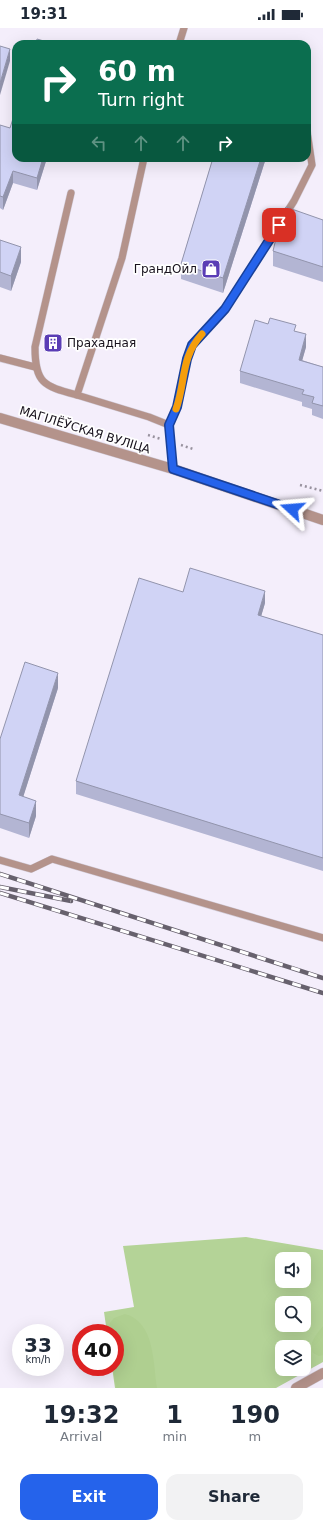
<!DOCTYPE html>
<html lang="en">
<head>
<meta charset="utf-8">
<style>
	body { margin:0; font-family:"DejaVu Sans",sans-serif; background:#f2f2f3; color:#1f2937; height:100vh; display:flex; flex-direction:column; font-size:15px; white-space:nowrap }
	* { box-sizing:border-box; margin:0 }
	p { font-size:13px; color:#747a83 }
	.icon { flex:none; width:22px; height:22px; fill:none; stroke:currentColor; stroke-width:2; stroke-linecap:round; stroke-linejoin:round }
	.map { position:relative; height:1360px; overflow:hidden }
	.drawer { display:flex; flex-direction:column; background:#fff; flex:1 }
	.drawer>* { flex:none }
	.top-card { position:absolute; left:12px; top:12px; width:299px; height:122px; border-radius:12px; box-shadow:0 4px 16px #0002; background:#0b6e4f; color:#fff; overflow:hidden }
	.buttons { position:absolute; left:275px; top:1224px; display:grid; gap:8px }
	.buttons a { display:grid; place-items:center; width:36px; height:36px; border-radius:8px; background:#fff; box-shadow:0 4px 16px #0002; font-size:20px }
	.speed { position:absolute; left:12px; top:1296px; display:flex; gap:8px; font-size:20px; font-weight:700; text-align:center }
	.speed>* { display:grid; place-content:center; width:52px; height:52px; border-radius:50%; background:#fff; box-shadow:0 4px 16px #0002; line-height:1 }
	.speed small { font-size:10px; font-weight:400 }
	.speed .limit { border:6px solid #d22; background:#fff; color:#111 }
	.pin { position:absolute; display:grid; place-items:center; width:34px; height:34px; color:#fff; margin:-17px; border-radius:8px; box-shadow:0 2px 6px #0006 }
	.me { position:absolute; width:44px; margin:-22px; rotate:289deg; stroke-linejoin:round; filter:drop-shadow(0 0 3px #0008) }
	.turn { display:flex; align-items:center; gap:14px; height:84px; padding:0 20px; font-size:18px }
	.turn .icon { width:52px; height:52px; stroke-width:2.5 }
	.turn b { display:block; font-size:28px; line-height:34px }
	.lanes { display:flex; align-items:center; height:38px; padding:0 20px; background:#0003; justify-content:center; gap:20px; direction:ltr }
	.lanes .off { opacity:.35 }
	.eta { display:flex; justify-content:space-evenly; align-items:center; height:68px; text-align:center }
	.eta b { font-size:24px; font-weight:600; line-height:28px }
	.button { display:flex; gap:8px; margin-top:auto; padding:8px 20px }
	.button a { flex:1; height:46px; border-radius:12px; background:#2563eb; color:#fff; font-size:16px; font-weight:600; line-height:46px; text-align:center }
	.button a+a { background:#f2f2f3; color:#1f2937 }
	.status { display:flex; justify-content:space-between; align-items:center; height:28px; padding:0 20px; background:#fff; direction:ltr }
	.status svg { height:11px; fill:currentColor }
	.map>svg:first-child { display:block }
</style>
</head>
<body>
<div class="status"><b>19:31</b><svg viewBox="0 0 49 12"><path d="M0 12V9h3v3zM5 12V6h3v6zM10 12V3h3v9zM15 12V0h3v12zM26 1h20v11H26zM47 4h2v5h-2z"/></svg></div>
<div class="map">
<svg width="323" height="1360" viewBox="0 0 323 1360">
	<rect width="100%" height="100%" fill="#f4eefb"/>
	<path fill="#b4d397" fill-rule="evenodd" d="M 246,1209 L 323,1222 L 323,1334 L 276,1360 L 115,1360 L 112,1339 L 115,1339 L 115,1305 L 107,1305 L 104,1284 L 134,1279 L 123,1218 ZM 282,1231 L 304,1231 L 304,1253 L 282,1253 ZM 282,1275 L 304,1275 L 304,1297 L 282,1297 ZM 282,1319 L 304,1319 L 304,1341 L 282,1341 Z"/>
	<g fill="#afcf90">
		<path d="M 125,1286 C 155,1294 153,1335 157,1360 L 116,1360 L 113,1339 L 115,1339 L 115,1305 L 108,1305 L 110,1295 L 114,1290 Z"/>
		<path d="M 323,1298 L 323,1327 L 319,1328 L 313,1325 C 308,1314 317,1306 323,1298 Z"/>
	</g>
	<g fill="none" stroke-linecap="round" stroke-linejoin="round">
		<g stroke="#d1cbd7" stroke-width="8">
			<g id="service">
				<path d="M 179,16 L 184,0"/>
				<path d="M 144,130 L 122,230 L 77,367 L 149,389 L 169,397 L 173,441"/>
				<path d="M 71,165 L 35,319 C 35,356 44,358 77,367"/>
				<path d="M 0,330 L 35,339"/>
				<path d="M 169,397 L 177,379 L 187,331 L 192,317 L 225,281 L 294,173 L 312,137 L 307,103"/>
				<path d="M 0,832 L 31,841 L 52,831 L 323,910"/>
			</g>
		</g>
		<g stroke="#d1cbd7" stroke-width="11">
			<path id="minor" d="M 296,1360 L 323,1345"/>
		</g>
		<g stroke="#d1cbd7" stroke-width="11">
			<path id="tertiary" d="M 0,390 L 173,441 L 323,492"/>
		</g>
		<g stroke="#98929e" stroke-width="2.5" stroke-dasharray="2 3" stroke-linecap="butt">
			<path d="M 148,407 L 161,411"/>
			<path d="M 181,417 L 193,421"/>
			<path d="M 300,457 L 323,463"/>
		</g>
		<use href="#service" stroke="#b4938b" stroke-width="7"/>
		<use href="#minor" stroke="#b4938b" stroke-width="10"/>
		<use href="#tertiary" stroke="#b4938b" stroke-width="10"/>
		<g stroke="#67616d" stroke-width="4.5">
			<g id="rail">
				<path d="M 0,846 L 323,950"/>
				<path d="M 0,859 L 71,873"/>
				<path d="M 0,865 L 323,965"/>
			</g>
		</g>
		<use href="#rail" stroke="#fff" stroke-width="3" stroke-dasharray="9" stroke-linecap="butt"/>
	</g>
	<g fill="#b3b5d3">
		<path d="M 0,97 L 16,130 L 47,130 L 37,162 L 13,155 L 3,182 L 0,180 Z"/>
		<path d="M 213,130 L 266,130 L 223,265 L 181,251 L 181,236 Z"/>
		<path d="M 323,192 L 323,254 L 273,238 L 273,223 Z"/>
		<path d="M 0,212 L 21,234 L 11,263 L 0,259 Z"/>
		<path d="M 296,303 L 306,319 L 302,332 L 323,339 L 323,391 L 312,387 L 312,381 L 302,378 L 302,374 L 240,355 L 240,343 Z"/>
		<path d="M 183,564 L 265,575 L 261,588 L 323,607 L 323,843 L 76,766 L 76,753 Z"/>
		<path d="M 58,660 L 23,769 L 36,788 L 29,810 L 0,800 L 0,711 Z"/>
	</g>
	<g fill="#9294ac">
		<path d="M 10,21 L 10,33 L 0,67 L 0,55 Z"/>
		<path d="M 43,130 L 47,130 L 37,162 L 37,150 Z"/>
		<path d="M 261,130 L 266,130 L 223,265 L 223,250 Z"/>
		<path d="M 13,143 L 13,155 L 3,182 L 3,169 Z"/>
		<path d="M 21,219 L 21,234 L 11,263 L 11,248 Z"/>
		<path d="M 306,306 L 306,319 L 299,344 L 299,332 Z"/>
		<path d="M 265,563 L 265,575 L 258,599 L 258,587 Z"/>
		<path d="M 58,645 L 58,660 L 19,782 L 19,767 Z"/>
		<path d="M 36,773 L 36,788 L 29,810 L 29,795 Z"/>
	</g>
	<g fill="#d0d3f5" stroke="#9294ac">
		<path d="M 37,11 L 54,16 L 36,16 Z"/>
		<path d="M 0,18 L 10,21 L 0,55 Z"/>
		<path d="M 16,81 L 16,130 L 43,130 L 37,150 L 13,143 L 3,169 L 0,168 L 0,97 L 10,100 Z"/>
		<path d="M 213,130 L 261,130 L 223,250 L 181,236 Z"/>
		<path d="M 286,179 L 323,192 L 323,239 L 273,223 L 282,186 Z"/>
		<path d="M 0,212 L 21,219 L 11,248 L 0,244 Z"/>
		<path d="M 270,290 L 296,297 L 294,303 L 306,306 L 299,332 L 323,339 L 323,378 L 312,375 L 314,369 L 302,366 L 304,362 L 240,343 L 255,292 L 268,296 Z"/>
		<path d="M 190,540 L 265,563 L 258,587 L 323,607 L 323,830 L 76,753 L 139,550 L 183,564 Z"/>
		<path d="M 25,634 L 58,645 L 19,767 L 36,773 L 29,795 L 0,786 L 0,711 Z"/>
	</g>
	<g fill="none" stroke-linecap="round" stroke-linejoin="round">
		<g stroke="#184099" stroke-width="10">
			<path id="route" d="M 279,197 L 225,281 L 192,317 L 187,331 L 177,379 L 169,397 L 173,441 L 292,481"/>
		</g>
		<use href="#route" stroke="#2563eb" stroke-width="7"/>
		<path stroke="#f59e0b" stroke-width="7" d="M 176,381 C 186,354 180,330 202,306"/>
	</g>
	<defs>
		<g id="shop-square" transform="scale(1)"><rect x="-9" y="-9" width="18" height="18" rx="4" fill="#5a3db5" stroke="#fff"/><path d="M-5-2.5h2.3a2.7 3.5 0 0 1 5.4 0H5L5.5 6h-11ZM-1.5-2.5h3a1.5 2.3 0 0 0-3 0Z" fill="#fff"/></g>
		<g id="building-square" transform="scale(1)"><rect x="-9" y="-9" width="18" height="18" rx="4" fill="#5a3db5" stroke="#fff"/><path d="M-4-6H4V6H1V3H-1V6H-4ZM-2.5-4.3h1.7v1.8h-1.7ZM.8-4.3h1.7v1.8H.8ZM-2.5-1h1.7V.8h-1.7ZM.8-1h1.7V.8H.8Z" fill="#fff"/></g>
	</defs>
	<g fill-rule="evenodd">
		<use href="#shop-square" x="211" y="241"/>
		<use href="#building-square" x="53" y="315"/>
	</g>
	<g text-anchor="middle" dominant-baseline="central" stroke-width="3.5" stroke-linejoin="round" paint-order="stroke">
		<g font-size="12" fill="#17111c" stroke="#fff" text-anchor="end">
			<text x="197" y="241">ГрандОйл</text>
			<text x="67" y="315" text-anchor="start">Прахадная</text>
		</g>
		<g font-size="12" fill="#17111c" stroke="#fff">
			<text transform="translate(85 402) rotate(17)">МАГІЛЁЎСКАЯ ВУЛІЦА</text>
		</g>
	</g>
</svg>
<div class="buttons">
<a><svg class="icon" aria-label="sound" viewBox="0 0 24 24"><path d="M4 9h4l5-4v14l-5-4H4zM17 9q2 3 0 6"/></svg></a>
<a><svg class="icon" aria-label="search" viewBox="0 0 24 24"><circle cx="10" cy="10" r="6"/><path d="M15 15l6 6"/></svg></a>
<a><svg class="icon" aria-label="layers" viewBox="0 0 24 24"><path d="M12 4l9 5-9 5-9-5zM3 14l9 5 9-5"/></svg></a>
</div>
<div class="speed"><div>33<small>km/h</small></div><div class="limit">40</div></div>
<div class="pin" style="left:279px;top:197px;background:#d93025"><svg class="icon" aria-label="arrive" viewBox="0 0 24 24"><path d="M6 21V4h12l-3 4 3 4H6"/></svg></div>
<svg class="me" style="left:292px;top:481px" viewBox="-20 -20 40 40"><path d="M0-17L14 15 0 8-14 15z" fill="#2563eb" stroke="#fff" stroke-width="4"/></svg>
<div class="top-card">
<div class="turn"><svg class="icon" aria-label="right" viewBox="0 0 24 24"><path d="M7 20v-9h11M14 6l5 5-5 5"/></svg><div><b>60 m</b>Turn right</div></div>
<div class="lanes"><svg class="icon off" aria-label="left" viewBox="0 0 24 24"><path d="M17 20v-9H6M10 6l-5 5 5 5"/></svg><svg class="icon off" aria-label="ahead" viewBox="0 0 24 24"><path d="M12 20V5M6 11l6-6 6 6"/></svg><svg class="icon off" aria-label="ahead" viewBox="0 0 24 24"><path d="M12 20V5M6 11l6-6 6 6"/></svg><svg class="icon" aria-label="right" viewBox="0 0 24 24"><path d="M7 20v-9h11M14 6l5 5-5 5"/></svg></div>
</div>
</div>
<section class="drawer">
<div class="eta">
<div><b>19:32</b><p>Arrival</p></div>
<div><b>1</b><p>min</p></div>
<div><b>190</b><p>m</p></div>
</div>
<div class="button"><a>Exit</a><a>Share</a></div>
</section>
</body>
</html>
